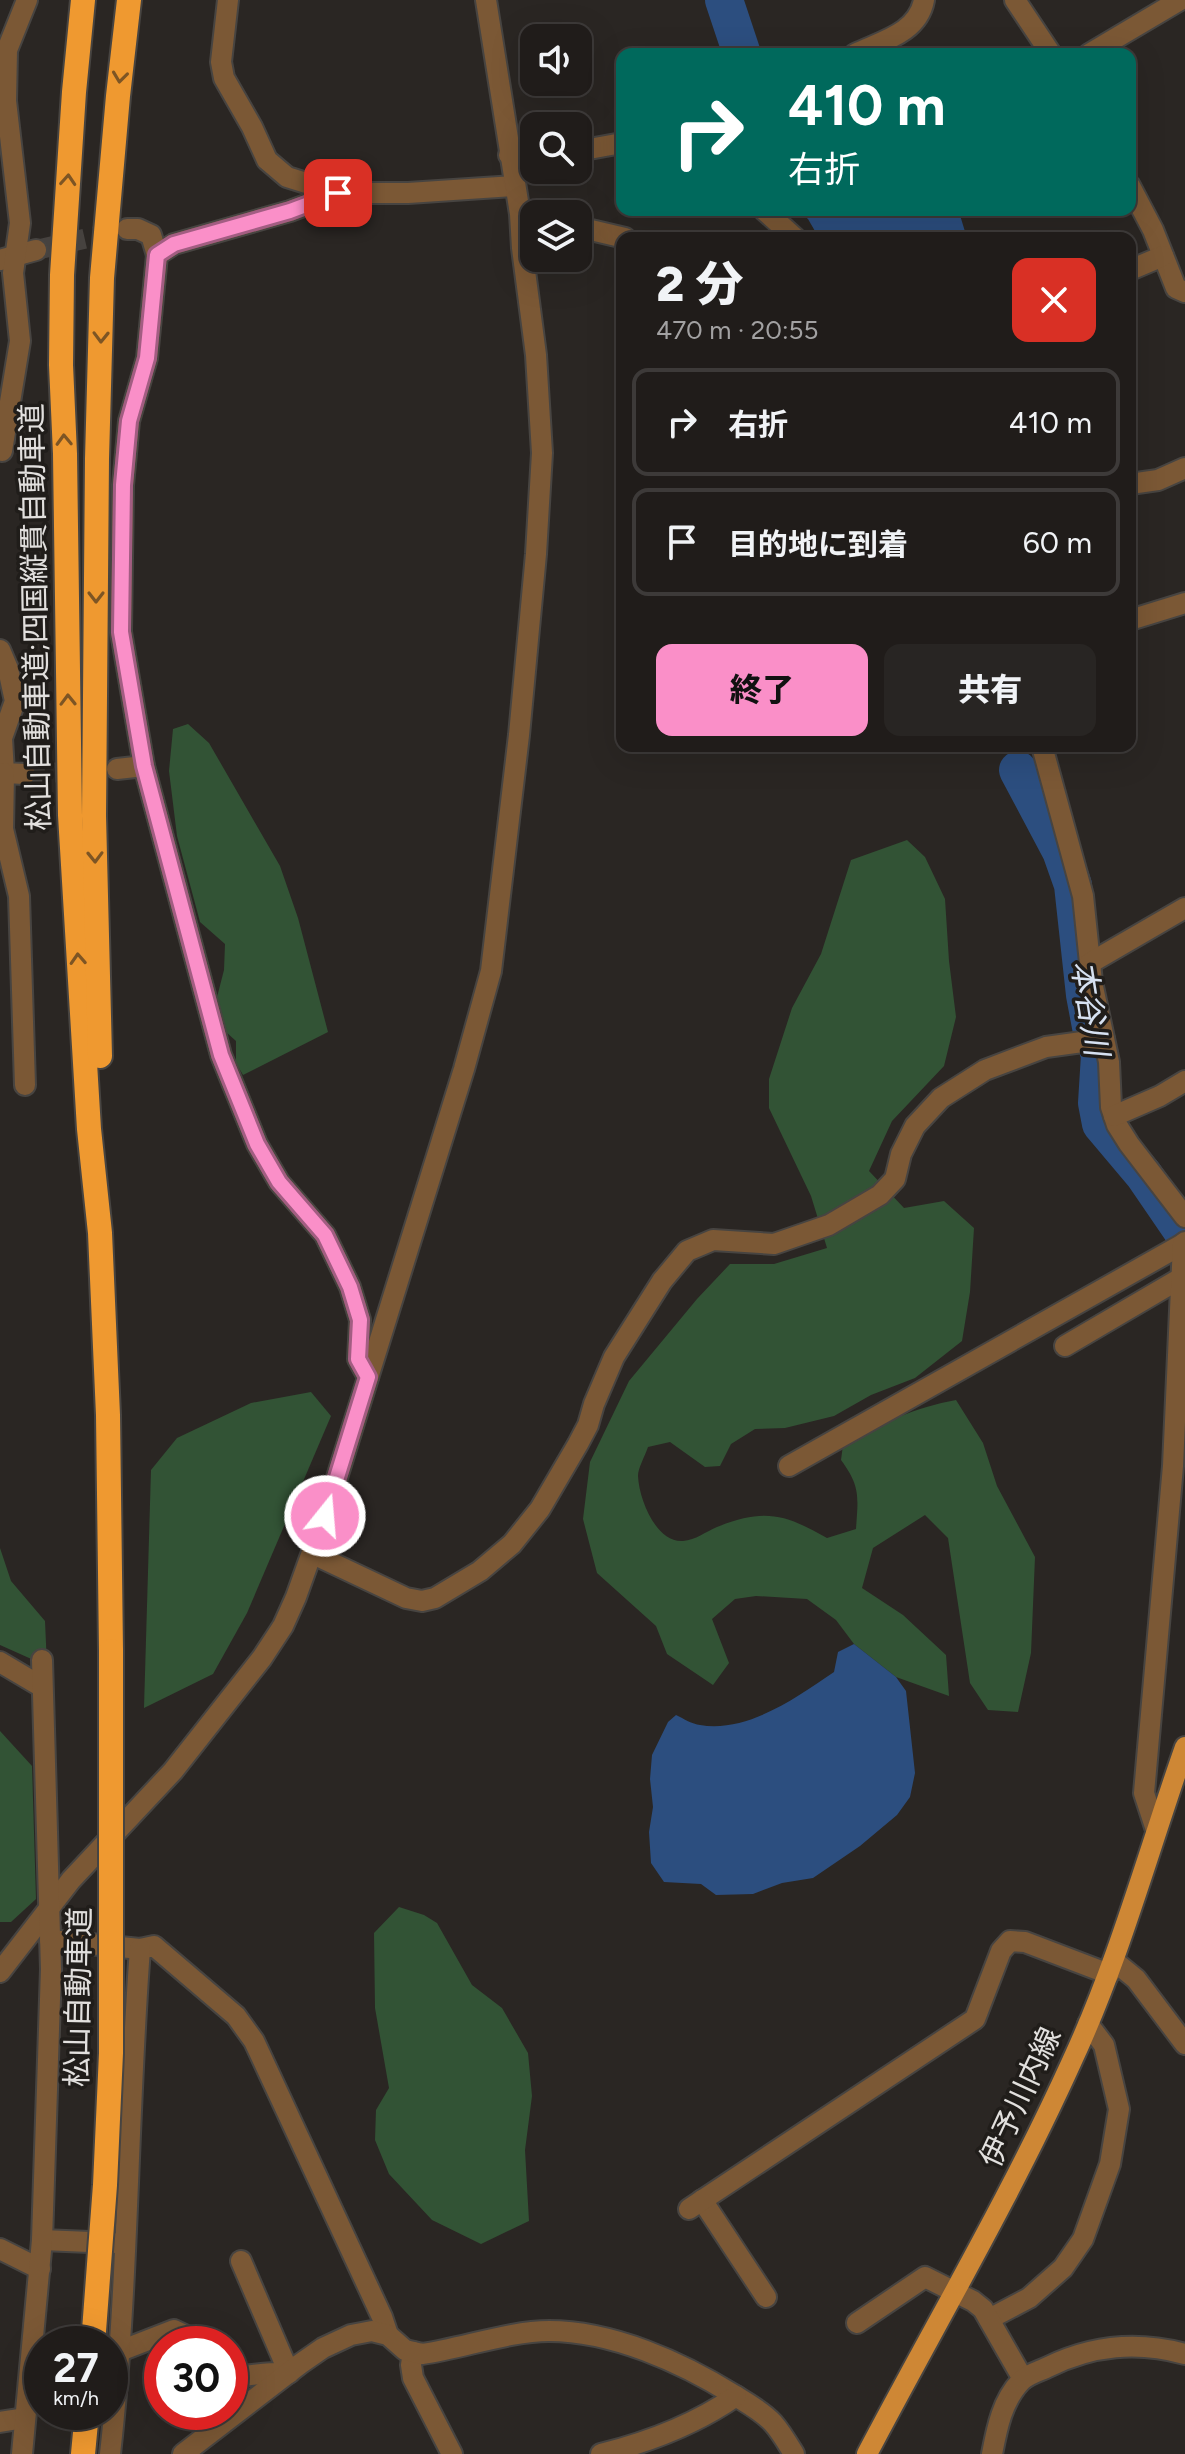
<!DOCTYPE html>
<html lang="ja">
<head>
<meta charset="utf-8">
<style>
	body { margin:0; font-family:Figtree,"Noto Sans JP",sans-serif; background:#282523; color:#f1f3f6; height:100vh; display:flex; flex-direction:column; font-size:30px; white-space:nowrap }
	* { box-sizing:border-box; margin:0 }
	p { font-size:26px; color:#a2a1a2 }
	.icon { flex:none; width:44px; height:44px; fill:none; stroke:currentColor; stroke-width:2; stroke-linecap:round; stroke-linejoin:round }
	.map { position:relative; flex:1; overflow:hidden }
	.drawer { position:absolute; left:616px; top:232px; width:520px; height:520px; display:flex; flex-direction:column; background:#201c1a; border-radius:16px; box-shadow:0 8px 32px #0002,0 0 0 2px #3d3a39 }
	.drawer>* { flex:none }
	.top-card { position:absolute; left:616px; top:48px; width:520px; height:168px; border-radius:16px; box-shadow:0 8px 32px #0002,0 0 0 2px #3d3a39; background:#00695c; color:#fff; overflow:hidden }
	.fabs { position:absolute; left:520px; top:24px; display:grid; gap:16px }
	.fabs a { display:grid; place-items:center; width:72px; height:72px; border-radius:16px; background:#201c1a; box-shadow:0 8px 32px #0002,0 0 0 2px #3d3a39; font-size:40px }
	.speed { position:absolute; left:24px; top:2326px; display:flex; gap:16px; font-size:40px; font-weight:700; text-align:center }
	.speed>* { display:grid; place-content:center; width:104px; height:104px; border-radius:50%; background:#201c1a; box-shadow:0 8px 32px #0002,0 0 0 2px #3d3a39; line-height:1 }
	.speed small { font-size:20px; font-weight:400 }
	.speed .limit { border:12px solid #d22; background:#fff; color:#111 }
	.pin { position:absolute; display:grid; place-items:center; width:68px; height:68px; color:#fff; margin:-34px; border-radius:16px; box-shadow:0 4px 12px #0006 }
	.me { position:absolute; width:88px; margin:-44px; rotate:17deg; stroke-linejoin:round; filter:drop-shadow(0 0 6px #0008) }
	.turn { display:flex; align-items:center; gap:28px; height:168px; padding:0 40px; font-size:36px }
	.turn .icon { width:104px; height:104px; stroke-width:2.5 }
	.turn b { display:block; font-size:56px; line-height:68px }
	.round { display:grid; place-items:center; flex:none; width:84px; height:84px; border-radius:16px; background:#282523 }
	.overview { display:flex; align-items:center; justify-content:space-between; height:136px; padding:0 40px }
	h1 { font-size:48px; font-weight:800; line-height:60px }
	.primary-button { display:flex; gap:16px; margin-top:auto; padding:16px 40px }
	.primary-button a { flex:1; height:92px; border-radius:16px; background:#fa8fc8; color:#111; font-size:32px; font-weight:800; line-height:92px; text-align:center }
	.primary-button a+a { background:#282523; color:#f1f3f6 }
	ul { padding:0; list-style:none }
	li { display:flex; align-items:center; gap:24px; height:108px; margin:0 16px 12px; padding:0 24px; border:4px solid #3d3a39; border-radius:16px }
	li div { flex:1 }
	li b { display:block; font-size:30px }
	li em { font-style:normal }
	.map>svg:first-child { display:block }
</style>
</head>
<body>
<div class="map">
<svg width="1185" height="2454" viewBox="0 0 1185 2454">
	<rect width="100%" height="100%" fill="#2a2623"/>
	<g fill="#325335">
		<path d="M 188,724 L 209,743 L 280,866 L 298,918 L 328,1032 L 243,1075 L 236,1063 L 236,1041 L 217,1024 L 215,1005 L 224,970 L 225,944 L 200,922 L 177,836 L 169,771 L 173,729 Z"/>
		<path d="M 907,840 L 925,857 L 945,899 L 949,961 L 956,1017 L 944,1066 L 892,1121 L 869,1171 L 904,1208 L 944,1201 L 974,1228 L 970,1292 L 962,1341 L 915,1378 L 871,1395 L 834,1416 L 785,1428 L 755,1429 L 731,1444 L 720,1466 L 705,1467 L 670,1442 L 648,1447 C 645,1456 638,1468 638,1476 C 639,1499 656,1543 683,1541 C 696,1540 705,1532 717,1527 C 764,1508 785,1514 827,1538 L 856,1529 C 858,1497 861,1487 841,1460 L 843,1445 C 877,1424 917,1407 956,1400 L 983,1443 L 997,1486 L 1035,1557 L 1031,1653 L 1018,1712 L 988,1710 L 970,1683 L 948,1538 L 925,1515 L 873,1548 L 862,1588 L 903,1615 L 946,1655 L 949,1696 L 896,1677 L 854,1644 L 836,1620 L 807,1599 L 756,1596 L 735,1599 L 712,1619 L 729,1663 L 713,1685 L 667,1654 L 656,1626 L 597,1573 L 583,1519 L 590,1462 L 629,1381 L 697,1299 L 730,1264 L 774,1264 L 827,1248 L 811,1196 L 769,1108 L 769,1079 L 792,1008 L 821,954 L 851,860 Z"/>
		<path d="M 311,1392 L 331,1416 L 247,1613 L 213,1674 L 144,1708 L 151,1470 L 177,1438 L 251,1403 Z"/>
		<path d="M 0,1548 L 11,1581 L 45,1621 L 47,1666 L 0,1645 Z"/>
		<path d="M 0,1731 L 32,1766 L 36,1899 L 11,1922 L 0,1922 Z"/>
		<path d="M 399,1907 L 424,1915 L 437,1923 L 472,1985 L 502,2008 L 528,2053 L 532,2096 L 525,2150 L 529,2221 L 481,2244 L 432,2220 L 389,2174 L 375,2140 L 376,2110 L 389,2088 L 375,2008 L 374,1933 Z"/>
	</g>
	<g fill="#2c4e7f">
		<path d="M 798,210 L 954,210 L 959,212 L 967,238 L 819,238 L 808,219 Z"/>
		<path d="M 854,1644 L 896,1677 L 906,1691 L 915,1773 L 910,1797 L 897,1815 L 860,1846 L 813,1878 L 782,1883 L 753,1894 L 716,1895 L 701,1884 L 664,1882 L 651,1863 L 649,1832 L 653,1807 L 650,1779 L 652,1755 L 668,1722 L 676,1715 C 684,1719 692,1724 700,1725 C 747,1733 796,1698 834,1672 L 838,1652 Z"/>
	</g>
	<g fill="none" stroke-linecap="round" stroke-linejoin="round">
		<g stroke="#2c4e7f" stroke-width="38">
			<path d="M 724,0 L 742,54"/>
			<path d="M 1018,770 L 1061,851 L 1073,885 L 1085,995 L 1092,1032 L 1100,1055 L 1097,1103 L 1101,1124 L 1144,1175 L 1183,1232"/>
		</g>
		<g stroke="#46423f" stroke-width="20" stroke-dasharray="20 10" stroke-linecap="butt">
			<path d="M 36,250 L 119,231"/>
			<path d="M 25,774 L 85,771"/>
		</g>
		<g stroke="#474441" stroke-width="24">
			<g id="minor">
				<path d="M 228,0 L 221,62 L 224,78 L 252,127 L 267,160 L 287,177 L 338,193 L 408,193 L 514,186"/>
				<path d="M 1015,0 L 1051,54"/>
				<path d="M 855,54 C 882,41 918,33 924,0"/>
				<path d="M 1089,54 L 1180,0"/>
				<path d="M 578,151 L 622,143"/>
				<path d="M 509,155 L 534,154"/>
				<path d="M 1130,186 L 1153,230 L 1176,288 L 1185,292"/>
				<path d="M 338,193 L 290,211 L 174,244 L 157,255 L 147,358 L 129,421 L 123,485 L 121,632 L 144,766 L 221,1055 L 257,1144 L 279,1182 L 325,1235 L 350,1287 L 360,1320 L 358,1359 L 368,1377"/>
				<path d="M 764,210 L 795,238"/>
				<path d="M 578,227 L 625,238"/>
				<path d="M 127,229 L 138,229 L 151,235 L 157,255"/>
				<path d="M 0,260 L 36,250"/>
				<path d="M 1130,270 L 1163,256"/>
				<path d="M 2,451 L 20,341 L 13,273 L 20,223 L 6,101 L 7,50 L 27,0"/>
				<path d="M 1130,484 L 1158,480 L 1185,468"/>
				<path d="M 1130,620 L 1185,603"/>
				<path d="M 0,650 L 8,669 L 15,701 L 2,738 L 4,773 L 25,774"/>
				<path d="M 1042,746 L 1083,896 L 1092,982 L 1109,1062 L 1111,1107 L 1117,1125 L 1129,1144 L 1185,1217"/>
				<path d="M 117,769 L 144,766"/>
				<path d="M 4,773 L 3,829 L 19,896 L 25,1085"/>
				<path d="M 1090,963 L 1185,908"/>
				<path d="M 1114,1116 L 1160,1096 L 1185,1081"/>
				<path d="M 1065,1346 L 1181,1278"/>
				<path d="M 789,1466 L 1183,1244"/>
				<path d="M 313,1554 L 406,1598 L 422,1601 L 435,1598 L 480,1571 L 512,1544 L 540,1509 L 578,1444 L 588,1425 L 594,1404 L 614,1357 L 662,1281 L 687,1251 L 713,1240 L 774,1244 L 829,1225 L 880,1195 L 895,1179 L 901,1154 L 915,1126 L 941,1098 L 985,1070 L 1046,1047 L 1104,1039"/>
				<path d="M 0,1662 L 42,1687"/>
				<path d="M 1156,1830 L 1144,1793 L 1173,1466 L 1183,1244 L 1185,1242"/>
				<path d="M 50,1940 L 140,1949 L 154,1946 L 236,2016 L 254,2041 L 382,2317 L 388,2335"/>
				<path d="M 1114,1961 L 1136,1979 L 1185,2044"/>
				<path d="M 0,1972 L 71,1880 L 173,1771 L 262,1658 L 283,1626 L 296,1597 L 325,1516 L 464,1069 L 491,971 L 519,735 L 536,554 L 542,453 L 536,355 L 522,248 L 520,214 L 486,0"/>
				<path d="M 702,2200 L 766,2297"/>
				<path d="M 689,2209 L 975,2019 L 1001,1951 L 1010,1941 L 1025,1942 L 1109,1974"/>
				<path d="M 42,2240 L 114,2243"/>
				<path d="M 0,2249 L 40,2269"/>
				<path d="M 989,2319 L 1029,2298 L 1063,2268 L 1083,2239 L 1110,2164 L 1119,2109 L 1104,2045 L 1088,2024"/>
				<path d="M 857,2323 L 925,2277 L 973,2301 L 983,2309 L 1023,2379"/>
				<path d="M 120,2351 L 174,2330 L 191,2338 L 196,2344"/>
				<path d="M 413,2352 L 411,2365 L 413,2378 L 452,2454"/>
				<path d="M 230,2376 C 250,2377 268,2371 289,2373 L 241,2261"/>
				<path d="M 0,2422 L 25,2418"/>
				<path d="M 22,2454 L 42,2240 L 51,1969 L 42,1660"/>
				<path d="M 110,2454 C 129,2286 127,2117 140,1949"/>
				<path d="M 183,2454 L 300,2364 L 323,2348 L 351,2335 L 372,2331 L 388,2335 L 405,2350 L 422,2354 C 463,2348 510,2331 549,2331 C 612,2331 681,2362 734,2395 C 747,2403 762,2411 773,2423 C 781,2432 788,2444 794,2454"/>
				<path d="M 601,2454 C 649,2442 696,2424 736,2396"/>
				<path d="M 992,2454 C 997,2428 1002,2401 1021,2381 C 1028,2374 1040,2371 1048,2367 C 1093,2345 1137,2341 1185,2354"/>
			</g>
		</g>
		<g stroke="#474441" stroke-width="24">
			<path id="primary" d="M 867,2454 C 936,2323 1011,2196 1072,2061 C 1119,1960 1148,1852 1185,1747"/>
		</g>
		<g stroke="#474441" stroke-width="28">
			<g id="motorway">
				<path d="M 83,0 L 74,92 L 62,275 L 61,365 L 65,454 L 70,815 L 89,1129 L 100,1233 L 108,1415 L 111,1651"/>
				<path d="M 100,1056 L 94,816 L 97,459 L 102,278 L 118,96 L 129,0"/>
				<path d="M 83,2454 L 87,2412"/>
			</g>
		</g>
		<use href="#minor" stroke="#7b5835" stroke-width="20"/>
		<use href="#primary" stroke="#ce8735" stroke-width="20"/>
		<use href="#motorway" stroke="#ef9930" stroke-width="24"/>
		<g stroke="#474441" stroke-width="28" stroke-linecap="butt">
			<path id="motorway-bridge" d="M 93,2344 L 105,2185 L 111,2053 L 111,1651"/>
		</g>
		<use href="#motorway-bridge" stroke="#ef9930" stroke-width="24"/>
	</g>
	<defs><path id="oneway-chevron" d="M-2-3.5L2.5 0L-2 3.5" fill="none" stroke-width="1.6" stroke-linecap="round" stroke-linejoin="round" transform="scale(2)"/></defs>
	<g stroke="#7d5524">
		<use href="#oneway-chevron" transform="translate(120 77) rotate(97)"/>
		<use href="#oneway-chevron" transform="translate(68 180) rotate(-86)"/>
		<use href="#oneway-chevron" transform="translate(101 337) rotate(91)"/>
		<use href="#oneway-chevron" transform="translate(64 440) rotate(-92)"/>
		<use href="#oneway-chevron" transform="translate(96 597) rotate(90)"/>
		<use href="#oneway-chevron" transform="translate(68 700) rotate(-91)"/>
		<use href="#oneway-chevron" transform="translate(95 857) rotate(89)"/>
		<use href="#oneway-chevron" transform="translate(78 959) rotate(-93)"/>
	</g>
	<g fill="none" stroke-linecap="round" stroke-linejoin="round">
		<g stroke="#a25d82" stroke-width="20">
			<path id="route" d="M 325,1516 L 368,1377 L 358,1359 L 360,1320 L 350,1287 L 325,1235 L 279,1182 L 257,1144 L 221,1055 L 144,766 L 121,632 L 123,485 L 129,421 L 147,358 L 157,255 L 174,244 L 290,211 L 338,193"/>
		</g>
		<use href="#route" stroke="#fa8fc8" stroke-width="14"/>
	</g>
	<g text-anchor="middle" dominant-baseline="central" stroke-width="7" stroke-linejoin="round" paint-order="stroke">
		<g font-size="30" fill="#e2e0de" stroke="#201d1a">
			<text transform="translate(35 617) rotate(-91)">松山自動車道;四国縦貫自動車道</text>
			<text transform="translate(78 1997) rotate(-89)">松山自動車道</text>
			<text transform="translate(1020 2097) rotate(-65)">伊予川内線</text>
		</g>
		<g font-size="32" font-style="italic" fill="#d6e1f1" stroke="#201d1a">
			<text transform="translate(1090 1008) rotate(81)">本谷川</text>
		</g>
	</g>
</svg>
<div class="fabs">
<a><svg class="icon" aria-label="sound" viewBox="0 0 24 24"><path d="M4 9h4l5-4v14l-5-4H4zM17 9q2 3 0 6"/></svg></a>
<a><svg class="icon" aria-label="search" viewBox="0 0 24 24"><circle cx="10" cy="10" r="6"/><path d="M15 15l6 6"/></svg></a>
<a><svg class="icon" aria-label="layers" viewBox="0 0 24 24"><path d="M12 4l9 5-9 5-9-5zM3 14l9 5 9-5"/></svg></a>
</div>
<div class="speed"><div>27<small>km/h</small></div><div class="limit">30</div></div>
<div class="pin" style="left:338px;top:193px;background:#d93025"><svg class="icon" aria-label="arrive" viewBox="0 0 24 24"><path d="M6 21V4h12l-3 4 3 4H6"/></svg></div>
<svg class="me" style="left:325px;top:1516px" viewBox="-20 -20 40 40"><circle r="17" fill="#fa8fc8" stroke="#fff" stroke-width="3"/><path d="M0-11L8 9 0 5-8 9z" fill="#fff"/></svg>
<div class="top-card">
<div class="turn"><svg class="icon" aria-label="right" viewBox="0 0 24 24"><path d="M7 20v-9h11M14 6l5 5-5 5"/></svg><div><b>410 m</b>右折</div></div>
</div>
<section class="drawer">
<div class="overview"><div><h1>2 分</h1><p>470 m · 20:55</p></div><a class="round" style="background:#d93025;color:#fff"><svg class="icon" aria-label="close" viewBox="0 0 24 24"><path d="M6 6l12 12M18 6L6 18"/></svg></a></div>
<ul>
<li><svg class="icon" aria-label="right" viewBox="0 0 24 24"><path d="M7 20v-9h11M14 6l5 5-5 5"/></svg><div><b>右折</b></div><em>410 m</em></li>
<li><svg class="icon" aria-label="arrive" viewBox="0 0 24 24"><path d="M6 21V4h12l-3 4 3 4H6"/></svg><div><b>目的地に到着</b></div><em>60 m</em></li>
</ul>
<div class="primary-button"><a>終了</a><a>共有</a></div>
</section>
</div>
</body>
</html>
